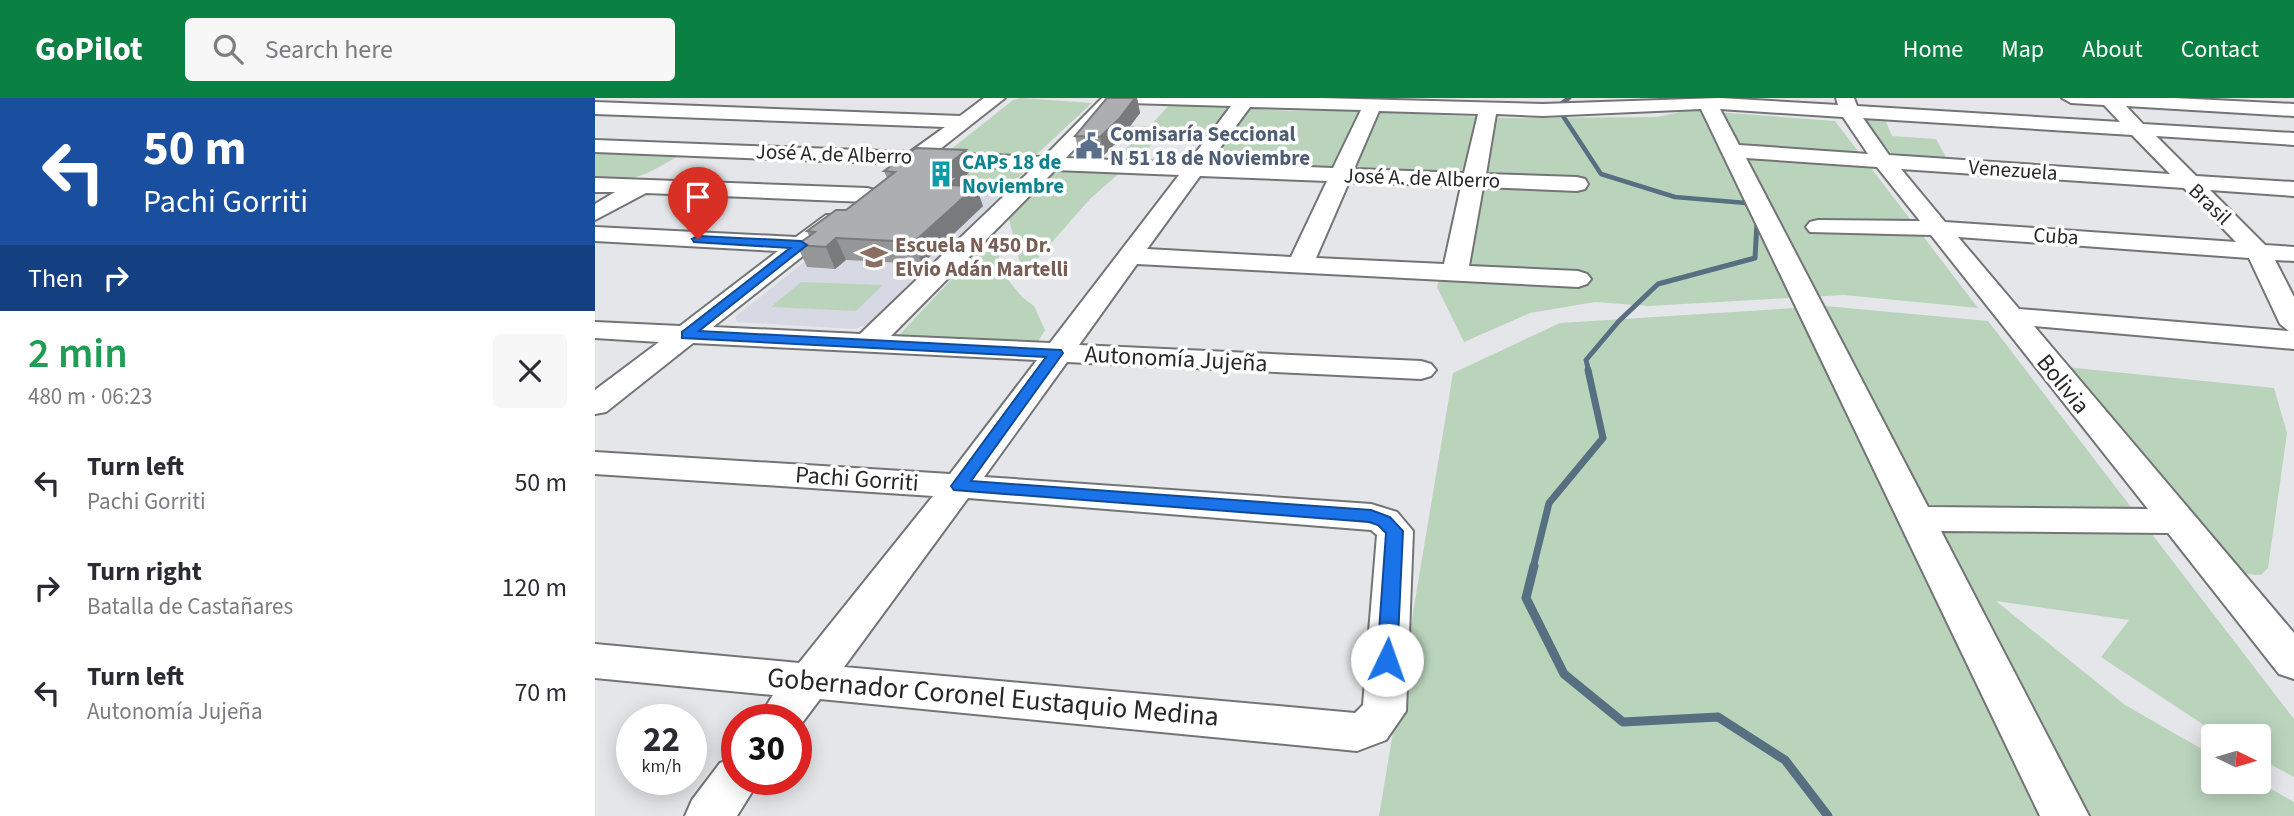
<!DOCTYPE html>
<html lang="en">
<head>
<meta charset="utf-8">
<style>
	body { margin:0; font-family:"Source Sans 3",sans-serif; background:#f7f7f7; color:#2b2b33; height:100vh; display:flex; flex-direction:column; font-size:26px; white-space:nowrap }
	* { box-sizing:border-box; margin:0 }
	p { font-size:23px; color:#7c7c81 }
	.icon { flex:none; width:38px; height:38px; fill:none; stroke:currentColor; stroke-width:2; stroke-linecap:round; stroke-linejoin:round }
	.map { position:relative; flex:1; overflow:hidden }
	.sheet { display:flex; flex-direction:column; background:#fff; width:595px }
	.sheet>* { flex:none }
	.top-card { background:#1a4fa0; color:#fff; overflow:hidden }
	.needle { width:46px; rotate:95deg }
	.buttons { position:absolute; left:1606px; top:626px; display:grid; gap:14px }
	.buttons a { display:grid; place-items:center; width:70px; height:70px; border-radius:7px; background:#fff; box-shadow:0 4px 18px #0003; font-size:35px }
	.speed { position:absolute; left:21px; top:606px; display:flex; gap:14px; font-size:35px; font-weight:700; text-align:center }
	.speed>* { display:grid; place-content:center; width:91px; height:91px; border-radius:50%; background:#fff; box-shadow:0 4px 18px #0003; line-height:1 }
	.speed small { font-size:18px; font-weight:400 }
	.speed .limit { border:10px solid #d22; background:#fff; color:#111 }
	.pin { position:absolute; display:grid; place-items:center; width:60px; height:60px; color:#fff; margin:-72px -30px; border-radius:50% 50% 50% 0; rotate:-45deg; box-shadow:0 0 7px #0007 }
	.pin .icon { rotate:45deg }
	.me { position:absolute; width:77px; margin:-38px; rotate:3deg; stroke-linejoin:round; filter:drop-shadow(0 0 5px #0008) }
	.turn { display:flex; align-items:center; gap:24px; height:147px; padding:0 28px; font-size:32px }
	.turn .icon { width:91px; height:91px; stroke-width:2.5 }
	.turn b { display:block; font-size:49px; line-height:60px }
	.then { display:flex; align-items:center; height:66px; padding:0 28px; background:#0003; gap:14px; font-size:26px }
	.round { display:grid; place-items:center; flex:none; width:74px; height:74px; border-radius:7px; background:#f7f7f7 }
	.headline { display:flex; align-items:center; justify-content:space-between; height:119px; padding:0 28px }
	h1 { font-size:42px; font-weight:600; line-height:52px; color:#1e9e55 }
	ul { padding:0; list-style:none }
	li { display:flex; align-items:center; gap:21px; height:105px; padding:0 28px }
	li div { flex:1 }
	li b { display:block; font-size:26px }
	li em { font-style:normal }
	header { display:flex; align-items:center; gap:42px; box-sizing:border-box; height:98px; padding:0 35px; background:#0b8043; color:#fff }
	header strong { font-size:33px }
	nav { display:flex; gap:38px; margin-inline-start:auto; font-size:24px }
	.search { width:490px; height:63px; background:#f7f7f7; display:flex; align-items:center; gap:18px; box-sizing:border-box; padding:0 24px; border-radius:7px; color:#7c7c81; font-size:26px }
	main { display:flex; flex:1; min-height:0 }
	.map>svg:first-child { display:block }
</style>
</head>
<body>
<header>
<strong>GoPilot</strong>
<div class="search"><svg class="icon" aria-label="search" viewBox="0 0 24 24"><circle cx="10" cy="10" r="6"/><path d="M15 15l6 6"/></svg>Search here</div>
<nav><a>Home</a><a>Map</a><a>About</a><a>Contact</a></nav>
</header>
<main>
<section class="sheet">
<div class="top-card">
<div class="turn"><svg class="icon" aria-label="left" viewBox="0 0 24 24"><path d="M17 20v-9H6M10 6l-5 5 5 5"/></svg><div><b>50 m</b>Pachi Gorriti</div></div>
<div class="then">Then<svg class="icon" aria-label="right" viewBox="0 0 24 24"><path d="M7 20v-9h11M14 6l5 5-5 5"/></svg></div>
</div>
<div class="headline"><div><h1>2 min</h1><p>480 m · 06:23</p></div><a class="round"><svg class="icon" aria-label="close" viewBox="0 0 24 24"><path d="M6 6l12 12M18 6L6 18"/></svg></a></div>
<ul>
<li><svg class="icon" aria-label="left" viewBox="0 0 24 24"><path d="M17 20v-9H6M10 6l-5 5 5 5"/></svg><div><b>Turn left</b><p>Pachi Gorriti</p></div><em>50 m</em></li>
<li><svg class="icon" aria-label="right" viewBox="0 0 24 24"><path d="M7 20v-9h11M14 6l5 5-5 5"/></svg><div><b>Turn right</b><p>Batalla de Castañares</p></div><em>120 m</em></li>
<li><svg class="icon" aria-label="left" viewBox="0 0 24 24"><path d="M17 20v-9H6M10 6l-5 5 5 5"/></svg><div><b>Turn left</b><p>Autonomía Jujeña</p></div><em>70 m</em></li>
</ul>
</section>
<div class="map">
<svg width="1699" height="718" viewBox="0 0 1699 718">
	<rect width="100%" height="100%" fill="#e5e6e9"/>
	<path fill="#d6d9e3" d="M 297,94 L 405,98 L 272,227 L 259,231 L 142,224 L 140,219 Z"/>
	<g fill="#bad4bc">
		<path d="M 426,0 L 497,5 L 442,56 L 433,58 L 358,55 L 355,52 L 418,2 Z"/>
		<path d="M 576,5 L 697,13 L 755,13 L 913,20 L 1062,19 L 1094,12 L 1240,23 L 1383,210 L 1249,197 L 1054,208 L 1000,204 L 935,215 L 869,244 L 842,189 L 874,80 L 622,78 L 607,38 L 571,34 L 495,101 L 428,177 L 414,121 L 473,60 C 515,61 516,66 547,36 L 499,33 L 505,27 L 555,28 Z"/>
		<path d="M 1274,18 L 1289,19 L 1297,38 L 1341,41 L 1352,61 L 1296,55 L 1271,25 L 1269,20 Z"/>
		<path d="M 0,53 L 81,56 L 82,59 C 46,79 43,83 0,81 Z"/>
		<path d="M 382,68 L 428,69 L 431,72 L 405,98 L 350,96 Z"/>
		<path d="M 401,134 L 406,173 L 427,199 L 439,208 L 450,232 L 442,245 L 304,237 Z"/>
		<path d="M 206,184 L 288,187 L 261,213 L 176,209 Z"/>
		<path d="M 1230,208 L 1393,223 L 1699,621 L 1699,679 L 1664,660 L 1664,639 L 1627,639 L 1506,559 L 1534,522 L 1401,503 L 1530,607 L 1619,658 L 1619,684 L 1664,684 L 1699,704 L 1699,718 L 784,718 L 858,275 L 965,225 Z"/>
		<path d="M 1470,269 L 1679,290 L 1692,335 L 1673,470 L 1666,477 L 1650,476 L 1632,467 Z"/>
	</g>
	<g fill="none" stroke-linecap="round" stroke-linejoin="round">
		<g stroke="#567082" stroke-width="4.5">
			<path d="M 967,5 L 974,0"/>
			<path d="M 968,18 L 1006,76 L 1080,99 L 1151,105 L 1160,121"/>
		</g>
		<path stroke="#567082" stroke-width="5" d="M 994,274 L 991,262 L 1024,223 L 1063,186 L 1160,160 L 1162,124 L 1159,119"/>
		<path stroke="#567082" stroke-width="7" d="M 938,470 L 954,405 L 1008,340 L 993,272"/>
		<path stroke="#567082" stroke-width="9" d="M 939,468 L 931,500 L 969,576 L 1028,624 L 1123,619 L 1190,662 L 1233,718"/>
		<g stroke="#737476" stroke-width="4">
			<g id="minor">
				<path d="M 389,0 L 410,0 L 340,55 L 449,59 L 507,0 L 521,0 L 523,3 L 471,60 L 593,65 L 636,8 L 534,5 L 525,0 L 725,0 L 948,6 L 1125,0 L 1243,7 L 1241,0 L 1259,0 L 1262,8 L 1525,24 L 1509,7 L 1476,5 L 1467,0 L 1579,0 L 1699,6 L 1699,18 L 1531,8 L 1548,26 L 1699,35 L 1699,47 L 1561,38 L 1601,78 L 1699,84 L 1699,98 L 1615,92 L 1670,147 L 1699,149 L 1699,163 L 1680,162 L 1699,199 L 1699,251 L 1439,228 L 1699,535 L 1699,581 L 1684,576 L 1573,435 L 1346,433 L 1494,718 L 1445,718 L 1106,11 L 948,18 L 901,16 L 891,76 L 982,79 L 990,81 L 993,86 L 990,91 L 982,93 L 888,89 L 874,168 L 983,173 L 992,176 L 996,181 L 992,186 L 983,189 L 542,166 L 484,247 L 826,263 L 836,266 L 841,272 L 836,278 L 826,281 L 472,264 L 389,379 L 776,406 L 802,414 L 818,433 L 811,613 L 791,642 L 762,653 L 225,601 L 201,633 L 201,621 L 163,621 L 178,597 L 0,580 L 0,546 L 204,565 L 338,398 L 0,376 L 0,354 L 355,376 L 442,262 L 98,245 L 11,314 L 0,316 L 0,292 L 64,244 L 0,240 L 0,224 L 85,228 L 183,153 L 0,143 L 0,129 L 201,139 L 231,117 L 247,117 L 251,122 L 247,127 L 118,229 L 265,236 L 437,71 L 325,67 L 315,70 L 306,66 L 0,54 L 0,42 L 315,54 L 350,29 L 0,16 L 0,4 L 365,18 ZM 655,9 L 766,12 L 738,70 L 614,65 ZM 1125,11 L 1248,19 L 1273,56 L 1144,47 ZM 784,13 L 883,16 L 869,75 L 759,71 ZM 1268,20 L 1537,37 L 1575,76 L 1294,57 ZM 1151,60 L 1282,69 L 1325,123 L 1223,122 L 1215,124 L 1211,129 L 1215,134 L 1336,137 L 1553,411 L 1333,409 ZM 1306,71 L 1589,90 L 1641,144 L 1350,124 ZM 460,72 L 584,77 L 455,245 L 296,238 ZM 605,78 L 732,83 L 696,159 L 552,151 ZM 754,84 L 866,88 L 849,166 L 721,160 ZM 1363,139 L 1654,160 L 1685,226 L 1694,233 L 1424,211 ZM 373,400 L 776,432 L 782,437 L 768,607 L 760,615 L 249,569 Z"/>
				<path d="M 0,80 L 272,90 L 280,92 L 283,97 L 280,102 L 272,104 L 51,95 L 0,122 L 0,106 L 20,94 L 0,94 Z"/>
				<path d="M 142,659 L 142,681 L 165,681 L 142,718 L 90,718 L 97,702 L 125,665 Z"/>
			</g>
		</g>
		<use href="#minor" fill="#fff" fill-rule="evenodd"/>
	</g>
	<g fill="#959698">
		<path d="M 512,0 L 542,0 L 545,15 L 527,39 L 509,57 L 485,56 L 480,38 Z"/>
		<path d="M 371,52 L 378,71 L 365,83 L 366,87 L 388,108 L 327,166 L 251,162 L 240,171 L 212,169 L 202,147 L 214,138 L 212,133 L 251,112 L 292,80 L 289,73 Z"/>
	</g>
	<g fill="#797a7c">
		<path d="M 540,0 L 542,0 L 545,15 L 527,39 L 509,57 L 505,39 Z"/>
		<path d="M 371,52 L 378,71 L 365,83 L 370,98 L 381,88 L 388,108 L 327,166 L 319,144 L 340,78 Z"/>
		<path d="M 241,140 L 251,162 L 240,171 L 231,149 Z"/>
	</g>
	<g fill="#adaeb1" stroke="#797a7c" stroke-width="2">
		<path d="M 512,0 L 540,0 L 524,21 L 505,39 L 480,38 Z"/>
		<path d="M 321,50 L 371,52 L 340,78 L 363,79 L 354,87 L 381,88 L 319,144 L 241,140 L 231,149 L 202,147 L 220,134 L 212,133 L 241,112 L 251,112 L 300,74 L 289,73 Z"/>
	</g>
	<path fill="#1a73e8" stroke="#114b97" stroke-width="2" d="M 103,138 L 206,143 L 212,147 L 104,233 L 466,252 L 468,255 L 376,383 L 776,412 L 795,419 L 808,433 L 802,562 L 799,568 L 792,570 L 785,568 L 782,562 L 791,435 L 783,427 L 774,424 L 359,392 L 356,388 L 359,384 L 451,259 L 87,240 L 87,234 L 195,150 L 99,144 L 97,141 Z"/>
	<defs>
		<g id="civic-bare" transform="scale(2.1)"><path d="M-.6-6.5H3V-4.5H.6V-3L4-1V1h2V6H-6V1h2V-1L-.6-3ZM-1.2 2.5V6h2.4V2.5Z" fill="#5c6f8a" stroke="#fff" stroke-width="2.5" paint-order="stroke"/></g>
		<g id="building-bare" transform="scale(2.1)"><path d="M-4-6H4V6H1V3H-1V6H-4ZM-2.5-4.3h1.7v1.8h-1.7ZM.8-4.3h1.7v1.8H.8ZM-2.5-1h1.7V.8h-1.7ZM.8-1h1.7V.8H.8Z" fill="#0f9aa8" stroke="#fff" stroke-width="2.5" paint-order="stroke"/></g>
		<g id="school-bare" transform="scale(2.1)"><path d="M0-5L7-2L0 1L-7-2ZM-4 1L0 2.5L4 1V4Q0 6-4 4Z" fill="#8d6e63" stroke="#fff" stroke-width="2.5" paint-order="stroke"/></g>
	</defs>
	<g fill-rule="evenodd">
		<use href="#civic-bare" x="494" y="48"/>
		<use href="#building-bare" x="346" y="76"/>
		<use href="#school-bare" x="279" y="159"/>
	</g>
	<g text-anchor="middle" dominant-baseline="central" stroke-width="7" stroke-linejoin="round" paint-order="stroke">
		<g font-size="21" font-weight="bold" fill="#4e5e75" stroke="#fff" text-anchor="start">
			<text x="515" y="36">Comisaría Seccional<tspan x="515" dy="24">N 51 18 de Noviembre</tspan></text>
		</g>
		<g font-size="21" fill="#272728" stroke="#fff">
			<text transform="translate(239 56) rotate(2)">José A. de Alberro</text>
			<text transform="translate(1418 72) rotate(4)">Venezuela</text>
			<text transform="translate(827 80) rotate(2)">José A. de Alberro</text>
			<text transform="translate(1615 106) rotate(44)">Brasil</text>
			<text transform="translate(1461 138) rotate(4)">Cuba</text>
		</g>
		<g font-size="21" font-weight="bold" fill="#0d838f" stroke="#fff" text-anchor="start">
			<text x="367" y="64">CAPs 18 de<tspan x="367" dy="24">Noviembre</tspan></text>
		</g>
		<g font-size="21" font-weight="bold" fill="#785e54" stroke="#fff" text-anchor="start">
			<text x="300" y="147">Escuela N 450 Dr.<tspan x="300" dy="24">Elvio Adán Martelli</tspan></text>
		</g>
		<g font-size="24" fill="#272728" stroke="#fff">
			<text transform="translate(581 261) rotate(3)">Autonomía Jujeña</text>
			<text transform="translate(1468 286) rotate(51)">Bolivia</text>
			<text transform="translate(262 381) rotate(4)">Pachi Gorriti</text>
		</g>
		<g font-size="28" fill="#272728" stroke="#fff">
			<text transform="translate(398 599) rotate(5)">Gobernador Coronel Eustaquio Medina</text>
		</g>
	</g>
</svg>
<div class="buttons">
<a><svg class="needle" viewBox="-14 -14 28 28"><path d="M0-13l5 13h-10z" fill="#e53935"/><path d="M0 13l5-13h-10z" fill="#7c7c81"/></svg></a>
</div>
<div class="speed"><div>22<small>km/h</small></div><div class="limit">30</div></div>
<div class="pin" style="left:103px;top:141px;background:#d93025"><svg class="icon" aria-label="arrive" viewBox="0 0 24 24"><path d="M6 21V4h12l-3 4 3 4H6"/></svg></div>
<svg class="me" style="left:792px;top:562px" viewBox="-20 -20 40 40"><circle r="19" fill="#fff"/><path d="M0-13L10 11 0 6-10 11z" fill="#1a73e8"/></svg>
</div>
</main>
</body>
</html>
